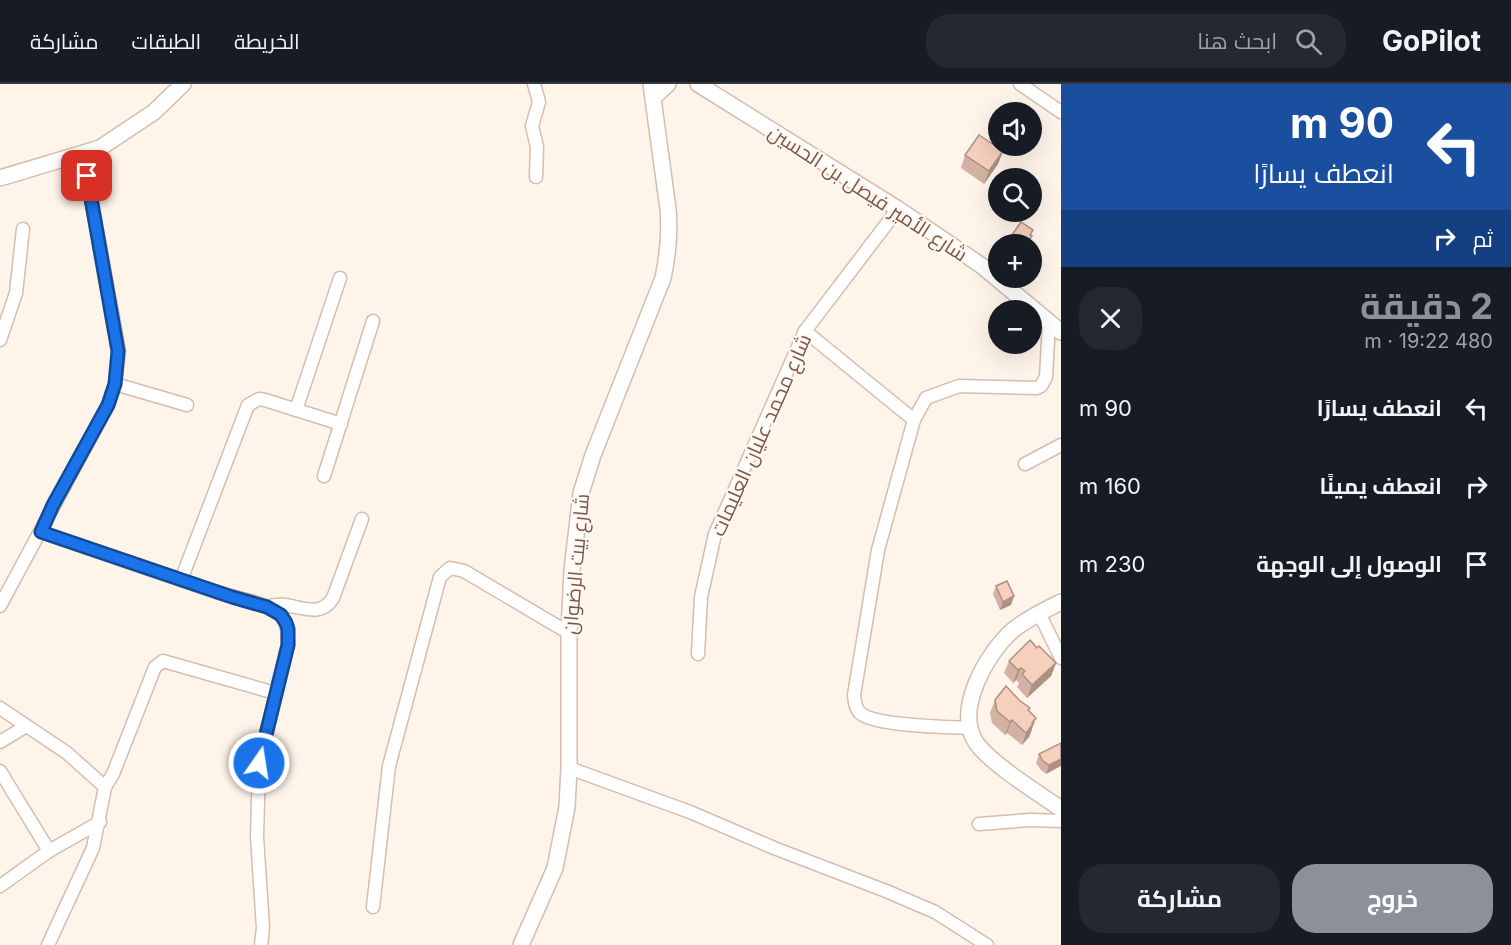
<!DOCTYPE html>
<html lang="ar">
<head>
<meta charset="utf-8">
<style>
	body { margin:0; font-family:Inter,Cairo,sans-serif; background:#242831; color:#f1f3f6; direction:rtl; height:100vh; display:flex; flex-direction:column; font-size:22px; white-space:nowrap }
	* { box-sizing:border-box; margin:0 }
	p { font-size:20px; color:#9ea1a6 }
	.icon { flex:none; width:33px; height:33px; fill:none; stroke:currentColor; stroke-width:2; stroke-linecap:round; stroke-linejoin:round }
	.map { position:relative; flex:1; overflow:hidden; direction:ltr }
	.details { display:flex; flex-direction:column; background:#171b24; width:450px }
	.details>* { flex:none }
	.hud { background:#1a4fa0; color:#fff; overflow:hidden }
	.fabs { position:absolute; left:988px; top:18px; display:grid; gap:12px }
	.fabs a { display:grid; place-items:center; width:54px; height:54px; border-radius:50%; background:#171b24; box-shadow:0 6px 24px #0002; font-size:30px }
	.pin { position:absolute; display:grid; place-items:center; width:51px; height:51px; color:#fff; margin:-26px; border-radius:12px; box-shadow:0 3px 9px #0006 }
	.me { position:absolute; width:66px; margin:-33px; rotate:13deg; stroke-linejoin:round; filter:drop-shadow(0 0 4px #0008) }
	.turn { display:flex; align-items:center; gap:21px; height:126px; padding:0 18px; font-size:27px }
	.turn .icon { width:78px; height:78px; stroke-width:2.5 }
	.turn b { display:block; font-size:42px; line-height:51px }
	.then { display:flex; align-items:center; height:57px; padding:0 18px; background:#0003; gap:12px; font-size:22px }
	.round { display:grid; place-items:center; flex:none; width:63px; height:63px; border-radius:24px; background:#242831 }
	.summary { display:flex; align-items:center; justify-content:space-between; height:102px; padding:0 18px }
	h1 { font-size:36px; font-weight:700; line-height:45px; color:#8c9099 }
	.cta { display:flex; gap:12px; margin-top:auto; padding:12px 18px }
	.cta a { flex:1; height:69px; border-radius:24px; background:#8c9099; color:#fff; font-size:24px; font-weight:700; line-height:69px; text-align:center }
	.cta a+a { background:#242831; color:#f1f3f6 }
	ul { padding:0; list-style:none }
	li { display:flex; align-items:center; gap:18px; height:78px; padding:0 18px }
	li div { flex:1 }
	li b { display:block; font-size:22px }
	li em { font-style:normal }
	header { display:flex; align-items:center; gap:36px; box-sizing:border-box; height:84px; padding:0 30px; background:#171b24; border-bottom:2px solid #363941 }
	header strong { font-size:28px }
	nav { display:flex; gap:33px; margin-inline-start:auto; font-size:21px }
	.search { width:420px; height:54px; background:#242831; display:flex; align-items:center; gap:15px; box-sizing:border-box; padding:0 21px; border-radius:24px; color:#9ea1a6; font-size:22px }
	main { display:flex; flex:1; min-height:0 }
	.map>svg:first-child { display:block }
</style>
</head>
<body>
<header>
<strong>GoPilot</strong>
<div class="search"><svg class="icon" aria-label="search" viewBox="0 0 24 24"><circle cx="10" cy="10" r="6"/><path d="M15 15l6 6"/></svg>ابحث هنا</div>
<nav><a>الخريطة</a><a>الطبقات</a><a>مشاركة</a></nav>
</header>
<main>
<section class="details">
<div class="hud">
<div class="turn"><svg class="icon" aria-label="left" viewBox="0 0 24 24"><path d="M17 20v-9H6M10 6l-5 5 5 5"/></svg><div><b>90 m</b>انعطف يسارًا</div></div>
<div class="then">ثم<svg class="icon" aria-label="right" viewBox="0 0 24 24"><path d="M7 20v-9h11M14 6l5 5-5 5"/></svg></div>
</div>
<div class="summary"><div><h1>2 دقيقة</h1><p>480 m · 19:22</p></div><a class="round"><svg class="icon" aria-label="close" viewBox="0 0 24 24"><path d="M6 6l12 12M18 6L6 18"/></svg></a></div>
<ul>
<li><svg class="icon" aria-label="left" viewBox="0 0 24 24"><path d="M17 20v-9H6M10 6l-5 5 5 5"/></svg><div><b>انعطف يسارًا</b></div><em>90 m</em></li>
<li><svg class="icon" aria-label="right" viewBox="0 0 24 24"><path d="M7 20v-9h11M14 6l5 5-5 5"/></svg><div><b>انعطف يمينًا</b></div><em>160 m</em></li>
<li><svg class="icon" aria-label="arrive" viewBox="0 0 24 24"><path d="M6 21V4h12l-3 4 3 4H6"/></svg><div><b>الوصول إلى الوجهة</b></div><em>230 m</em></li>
</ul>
<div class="cta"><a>خروج</a><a>مشاركة</a></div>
</section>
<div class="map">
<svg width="1061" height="861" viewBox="0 0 1061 861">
	<rect width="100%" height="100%" fill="#fef4e9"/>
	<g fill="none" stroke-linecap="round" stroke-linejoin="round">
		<g stroke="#d5bdaf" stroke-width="15">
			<g id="minor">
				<path d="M 534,0 L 539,18 L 532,42 L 537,63 L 536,93"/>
				<path d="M 1020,0 L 1061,28"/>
				<path d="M 805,247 L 914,336"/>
				<path d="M 0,256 L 16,209 L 23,145"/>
				<path d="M 115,300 L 187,321"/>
				<path d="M 296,326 L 340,194"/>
				<path d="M 1025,380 L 1061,361"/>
				<path d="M 324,392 L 373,237"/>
				<path d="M 41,448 C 99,468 158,488 216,508 C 235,514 260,517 277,528 C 288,536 288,549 288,561 L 259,679 L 257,753 L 263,844 L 261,861"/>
				<path d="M 181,496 L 248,321 L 259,315 L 265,316 L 341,340"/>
				<path d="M 0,522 L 108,321 L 115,300 L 119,267 L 83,70"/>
				<path d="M 267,523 C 290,513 317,540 333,514 L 362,435"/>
				<path d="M 1039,529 L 1061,574"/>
				<path d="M 698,570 L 701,513 L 715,450 L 805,247 L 898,125"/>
				<path d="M 0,624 L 67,669 L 105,703"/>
				<path d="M 969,644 C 948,643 874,642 860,629 C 855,624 855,618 854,611 L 878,466 L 914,336 L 926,314 L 959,302 L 1037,304 L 1041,302 L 1046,293 L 1049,239"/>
				<path d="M 0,658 L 26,642"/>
				<path d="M 569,684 L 690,728 L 774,764 L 886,807 L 935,828 L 987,861"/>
				<path d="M 0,687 L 49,767"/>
				<path d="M 979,740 L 1030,736 L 1061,737"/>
				<path d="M 0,802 L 49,767 L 100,738"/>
				<path d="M 373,823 L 389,682 L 440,493 L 450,484 L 464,487 L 569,549"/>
				<path d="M 48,861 L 93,764 L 105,703 L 113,690 L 155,583 L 163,577 L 275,609"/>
			</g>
		</g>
		<g stroke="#d5bdaf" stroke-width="18">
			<g id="tertiary">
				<path d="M 698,0 L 898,125 L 982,182 L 1061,248"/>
				<path d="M 653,14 L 668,0"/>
				<path d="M 0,94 L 100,64 L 154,28 L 183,0"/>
				<path d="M 1061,518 C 1045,526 1028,534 1013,546 C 987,569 953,627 977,660 C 993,681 1038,709 1061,725"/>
				<path d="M 521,861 L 555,784 L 567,723 L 569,684 L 569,549 L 572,486 L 581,409 L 593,371 L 663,194 C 668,171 670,149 668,125 L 651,0"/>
			</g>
		</g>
		<use href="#minor" stroke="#fff" stroke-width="12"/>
		<use href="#tertiary" stroke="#fff" stroke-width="15"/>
	</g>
	<g fill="#d4b2a3">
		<path d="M 1003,67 L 998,80 L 984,100 L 961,84 L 965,71 Z"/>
		<path d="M 996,502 L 1014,512 L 1011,521 L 1000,526 L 993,510 Z"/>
		<path d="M 1037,564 L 1056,579 L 1051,592 L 1027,614 L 1017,603 L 1019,599 L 1016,596 L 1013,599 L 1004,589 L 1009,577 Z"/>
		<path d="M 995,616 L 1030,624 L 1029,627 L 1032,646 L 1029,653 L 1022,661 L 1007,649 L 1005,651 L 992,639 L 990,629 Z"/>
		<path d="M 1061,659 L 1046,690 L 1040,685 L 1036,679 L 1039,670 Z"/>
	</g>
	<g fill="#ac9184">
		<path d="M 1003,67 L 998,80 L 984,100 L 989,87 Z"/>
		<path d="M 1014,512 L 1011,521 L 1000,526 L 1003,518 Z"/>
		<path d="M 1056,579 L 1051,592 L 1027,614 L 1032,601 Z"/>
		<path d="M 1021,584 L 1016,596 L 1013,599 L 1018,586 Z"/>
		<path d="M 1036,634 L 1029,653 L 1022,661 L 1026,649 L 1032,639 Z"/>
		<path d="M 1012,636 L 1007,649 L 1005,651 L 1010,638 Z"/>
		<path d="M 1061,675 L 1061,682 L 1046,690 L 1049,681 Z"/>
	</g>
	<g fill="#f6cfbd" stroke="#ac9184" stroke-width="1.5">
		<path d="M 979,51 L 1003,67 L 989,87 L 965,71 Z"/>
		<path d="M 1021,138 L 1033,146 L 1030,151 L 1032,152 L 1026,160 L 1010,160 L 1007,158 Z"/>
		<path d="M 1007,497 L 1014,512 L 1003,518 L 996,502 Z"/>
		<path d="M 1030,556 L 1037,564 L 1039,562 L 1056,579 L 1032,601 L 1022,590 L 1025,587 L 1021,584 L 1018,586 L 1009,577 Z"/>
		<path d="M 1006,602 L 1019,616 L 1030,624 L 1028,626 L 1036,634 L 1032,639 L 1033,640 L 1026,649 L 1012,636 L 1010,638 L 997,627 L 995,616 Z"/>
		<path d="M 1061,659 L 1061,675 L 1049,681 L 1043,677 L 1039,670 Z"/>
	</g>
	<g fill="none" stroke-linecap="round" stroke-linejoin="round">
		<g stroke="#114b97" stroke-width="15">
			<path id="route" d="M 87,92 L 118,267 L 115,300 L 108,321 L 53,421 L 41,448 L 232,513 L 267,523 L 281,531 L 286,539 L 288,545 L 288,561 L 259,679"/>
		</g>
		<use href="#route" stroke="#1a73e8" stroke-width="10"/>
	</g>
	<g text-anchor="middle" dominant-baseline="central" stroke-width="4.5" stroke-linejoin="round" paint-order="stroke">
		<g font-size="20" fill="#7c5749" stroke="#fff8f1">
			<text transform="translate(868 109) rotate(33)">شارع الأمير فيصل بن الحسين</text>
			<text transform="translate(761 351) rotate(-66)">شارع محمد عليان العليمات</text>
			<text transform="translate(576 480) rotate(-85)">شارع بيت الرضوان</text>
		</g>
	</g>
</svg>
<div class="fabs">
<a><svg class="icon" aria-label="sound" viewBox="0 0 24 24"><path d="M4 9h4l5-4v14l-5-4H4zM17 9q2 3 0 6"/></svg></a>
<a><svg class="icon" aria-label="search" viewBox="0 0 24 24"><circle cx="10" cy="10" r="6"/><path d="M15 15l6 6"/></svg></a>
<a>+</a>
<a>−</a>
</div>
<div class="pin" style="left:87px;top:92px;background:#d93025"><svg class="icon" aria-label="arrive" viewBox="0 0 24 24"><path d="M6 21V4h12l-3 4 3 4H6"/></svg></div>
<svg class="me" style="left:259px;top:679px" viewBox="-20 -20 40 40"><circle r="17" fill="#1a73e8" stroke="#fff" stroke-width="3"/><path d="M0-11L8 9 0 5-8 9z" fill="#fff"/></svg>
</div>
</main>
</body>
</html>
